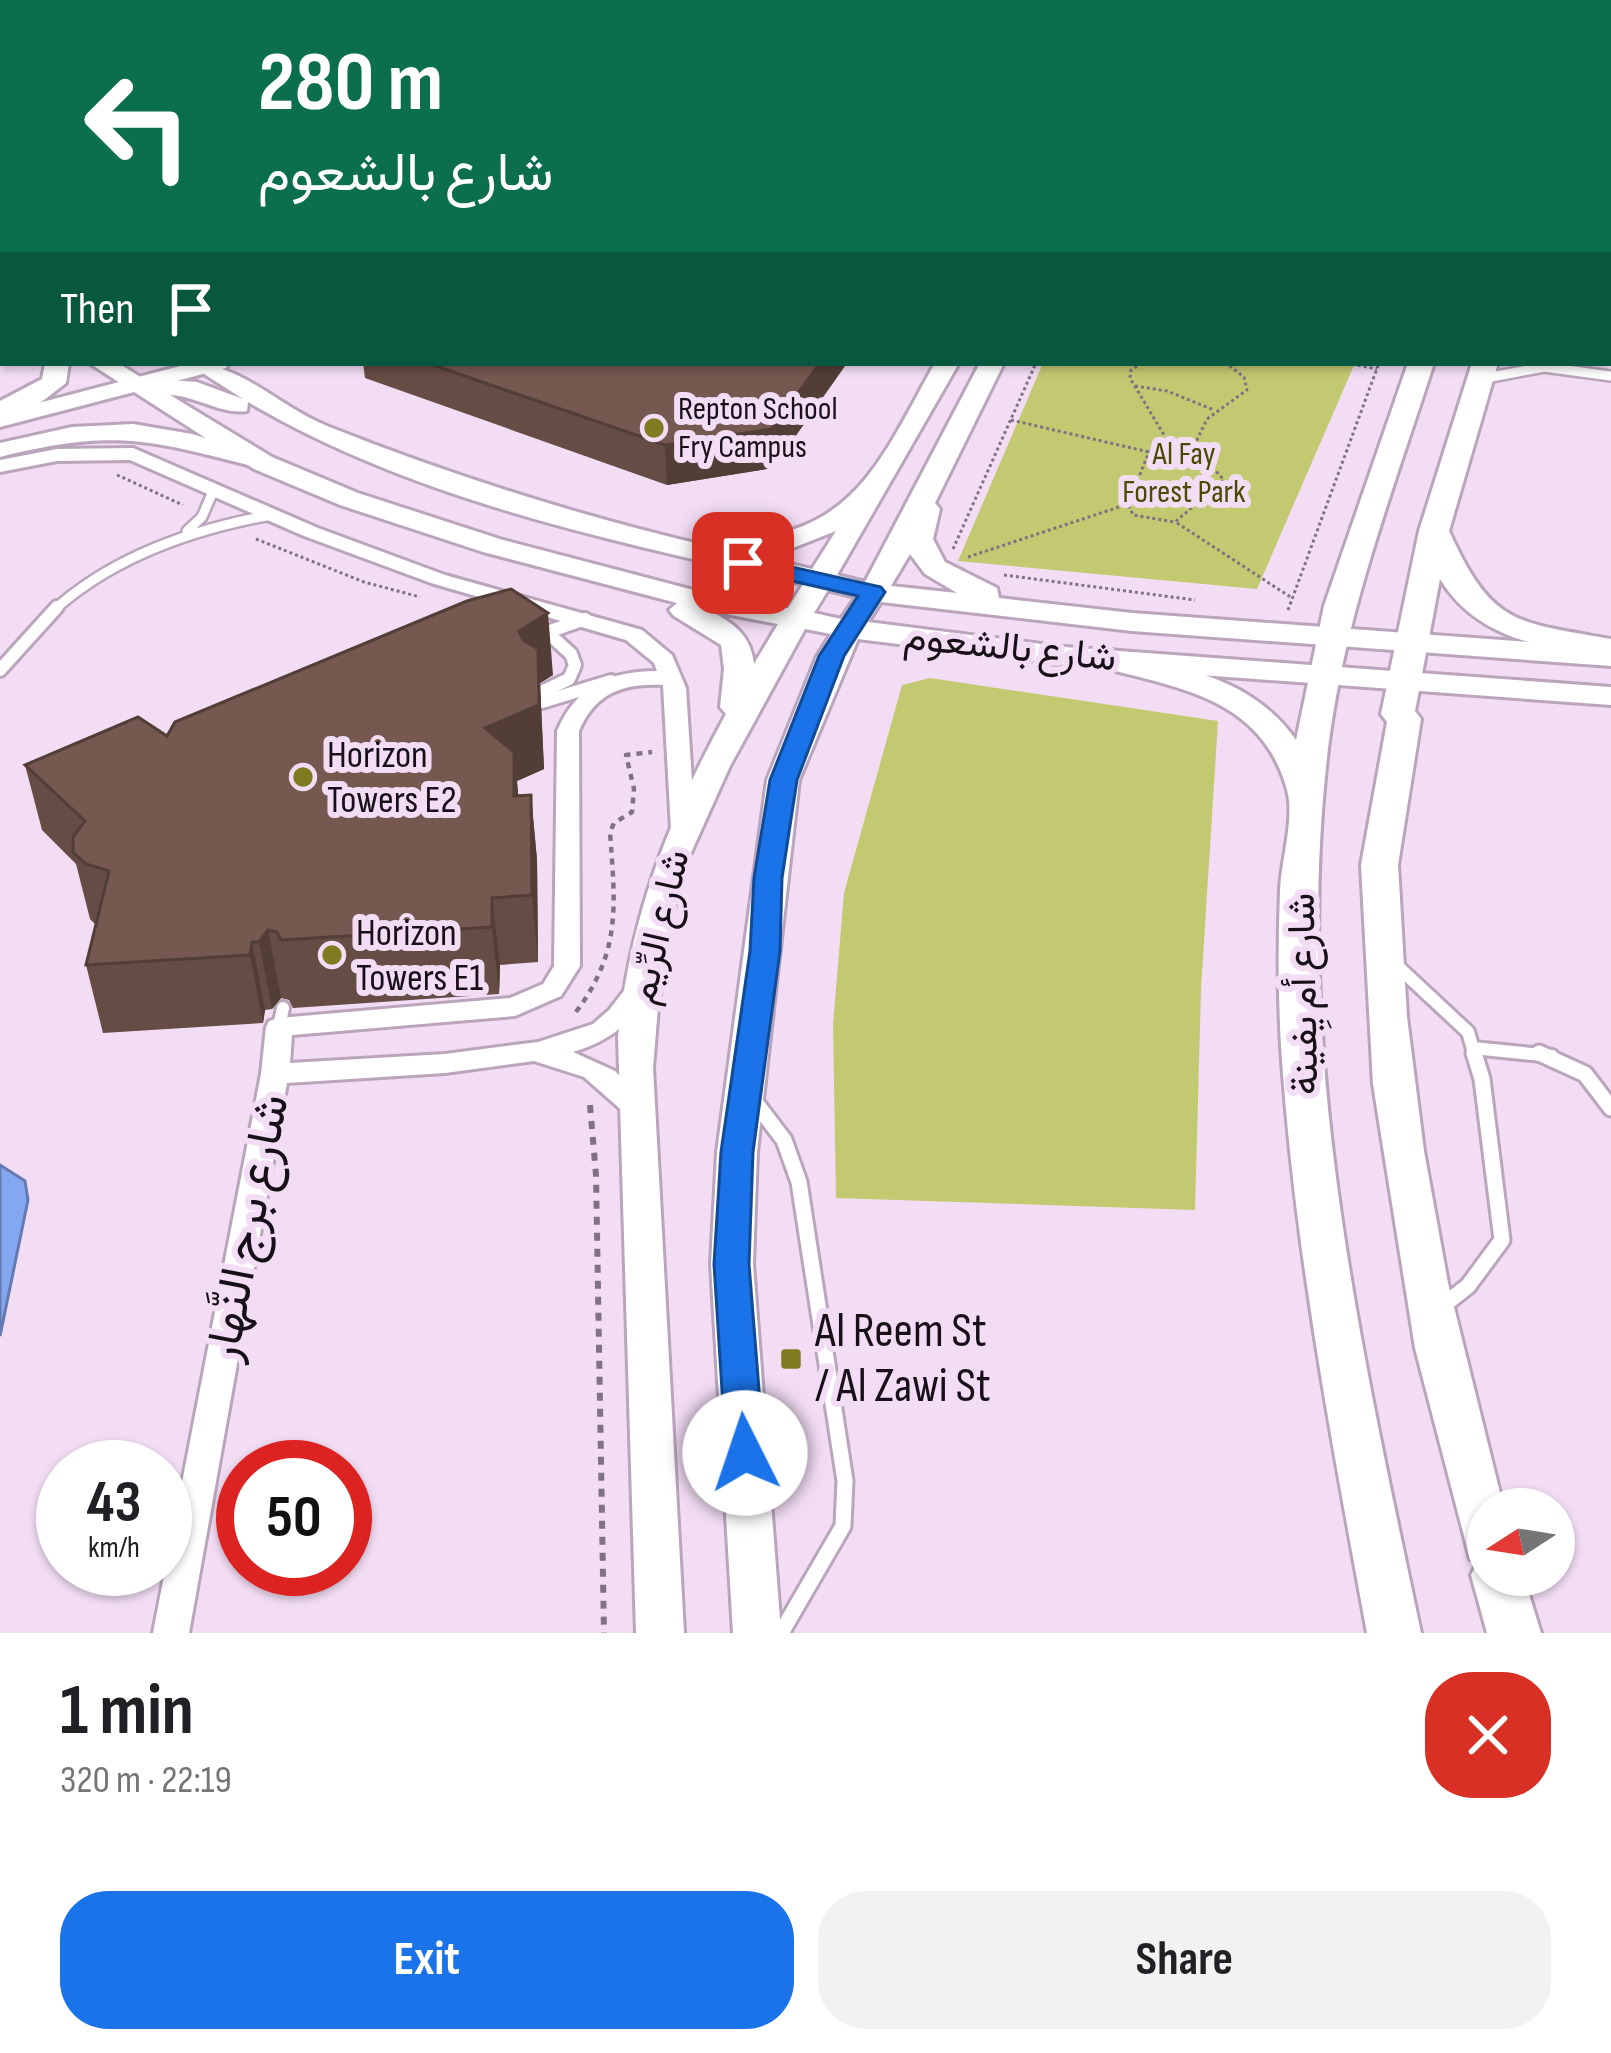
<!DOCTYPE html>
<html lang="en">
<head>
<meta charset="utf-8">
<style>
	body { margin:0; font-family:"Sofia Sans Condensed",Vazirmatn,sans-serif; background:#f2f2f2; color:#202124; height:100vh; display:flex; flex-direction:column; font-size:45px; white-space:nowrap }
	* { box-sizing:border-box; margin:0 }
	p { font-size:39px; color:#757577 }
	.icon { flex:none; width:66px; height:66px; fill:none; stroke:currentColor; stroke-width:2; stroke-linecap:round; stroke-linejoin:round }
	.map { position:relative; height:1633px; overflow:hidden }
	.sheet { display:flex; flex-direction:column; background:#fff; flex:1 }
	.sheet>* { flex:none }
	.banner { position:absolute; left:0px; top:0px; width:1611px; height:366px; box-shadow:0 3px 9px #0004; background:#0b6e4f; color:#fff; overflow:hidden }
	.needle { width:78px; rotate:258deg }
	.controls { position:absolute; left:1467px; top:1488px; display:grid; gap:24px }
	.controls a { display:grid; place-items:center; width:108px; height:108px; border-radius:50%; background:#fff; box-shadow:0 3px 9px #0004; font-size:60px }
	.speed { position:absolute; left:36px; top:1440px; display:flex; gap:24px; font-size:60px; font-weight:700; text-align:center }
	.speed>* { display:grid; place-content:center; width:156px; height:156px; border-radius:50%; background:#fff; box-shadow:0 3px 9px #0004; line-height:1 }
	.speed small { font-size:30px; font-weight:400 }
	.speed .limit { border:18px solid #d22; background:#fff; color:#111 }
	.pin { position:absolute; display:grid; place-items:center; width:102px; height:102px; color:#fff; margin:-51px; border-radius:24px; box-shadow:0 6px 18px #0006 }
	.me { position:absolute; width:132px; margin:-66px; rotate:356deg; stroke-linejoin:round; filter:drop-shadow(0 0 9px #0008) }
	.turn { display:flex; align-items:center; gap:42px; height:252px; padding:0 60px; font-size:54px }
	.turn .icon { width:156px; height:156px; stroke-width:2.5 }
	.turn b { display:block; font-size:84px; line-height:102px }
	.then { display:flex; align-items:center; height:114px; padding:0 60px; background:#0003; gap:24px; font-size:45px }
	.round { display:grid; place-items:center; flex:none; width:126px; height:126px; border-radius:48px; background:#f2f2f2 }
	.overview { display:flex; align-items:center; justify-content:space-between; height:204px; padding:0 60px }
	h1 { font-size:72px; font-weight:700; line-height:90px }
	.action { display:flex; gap:24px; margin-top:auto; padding:24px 60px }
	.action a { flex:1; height:138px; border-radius:48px; background:#1a73e8; color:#fff; font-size:48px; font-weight:700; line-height:138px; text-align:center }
	.action a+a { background:#f2f2f2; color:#202124 }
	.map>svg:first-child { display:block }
</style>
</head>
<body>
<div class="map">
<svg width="1611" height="1633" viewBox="0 0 1611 1633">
	<rect width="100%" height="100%" fill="#f3ddf5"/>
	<g fill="#c3c970">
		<path d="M 1043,363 L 1355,363 L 1257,589 L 958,561 Z"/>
		<path d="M 930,678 L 1218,721 L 1201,989 L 1195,1210 L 836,1198 L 833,1025 L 844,893 L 902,685 Z"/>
	</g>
	<path fill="#84a7f2" stroke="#647ab1" stroke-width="3" d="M 0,1165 L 25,1181 L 28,1200 L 0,1336 Z"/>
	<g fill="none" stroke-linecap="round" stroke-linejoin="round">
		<g stroke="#baa5bc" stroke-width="10">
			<g id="service-far3">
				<path d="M 1594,0 L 1601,3"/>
				<path d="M 504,3 L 511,0"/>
			</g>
		</g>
		<g stroke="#baa5bc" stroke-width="14">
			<g id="service-far2">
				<path d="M 1481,379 L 1544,367 L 1611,376"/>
				<path d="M 187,531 L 202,517 L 214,489"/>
				<path d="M 54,610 C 113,557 194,529 271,515"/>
			</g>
		</g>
		<g stroke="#baa5bc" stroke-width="18">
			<g id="service-far1">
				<path d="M 536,636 L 585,619"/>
				<path d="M 0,670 L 57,607"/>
				<path d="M 535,695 L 569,679 L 575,665 L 571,654 L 548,633"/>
				<path d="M 542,702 L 611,681"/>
				<path d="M 1394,963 L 1468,1032 L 1475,1056"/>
				<path d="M 279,1027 L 283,1008"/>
				<path d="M 1473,1048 L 1552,1056"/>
			</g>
		</g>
		<g stroke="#baa5bc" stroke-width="21">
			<g id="service">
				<path d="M 1539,1053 L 1585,1074 L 1611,1108"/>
				<path d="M 752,1098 L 784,1140 L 799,1182 L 845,1481 L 843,1526 L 781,1633"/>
				<path d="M 1440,1308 L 1468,1286 L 1502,1240 L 1482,1079 L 1474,1053"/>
			</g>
		</g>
		<g stroke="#baa5bc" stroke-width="6">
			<path id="minor" d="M 133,448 L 318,528 L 445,575 L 642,630 L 672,655 L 686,688 L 695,829 L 683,836 L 671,829 L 663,685 C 623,683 595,693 579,731 L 580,966 L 561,996 L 515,1016 L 292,1035 L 290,1063 L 445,1054 L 538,1042 L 593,1024 L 609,1010 L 630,983 L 648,983 L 652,989 C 632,1022 611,1041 573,1052 L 615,1071 L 650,1107 L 646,1114 L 626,1114 L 584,1077 L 534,1061 L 445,1073 L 287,1083 L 189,1633 L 153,1633 L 261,1074 L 266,1027 L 269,1021 L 279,1018 L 510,998 L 543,984 L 554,966 L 557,731 C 576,686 610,671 657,671 L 654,663 L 626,640 L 431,583 L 304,536 L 130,460 L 57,461 L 0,472 L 0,460 L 57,449 Z"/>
		</g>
		<g stroke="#baa5bc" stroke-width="6">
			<g id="tertiary">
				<rect x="676" y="0" width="16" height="3"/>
				<path d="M 192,363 L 229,363 L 226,368 L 0,427 L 0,413 Z"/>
				<path d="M 133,424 L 192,434 L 271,457 L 275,462 L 263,469 C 150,440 117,428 0,457 L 0,443 L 72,427 Z"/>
			</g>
		</g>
		<g stroke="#baa5bc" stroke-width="6">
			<g id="secondary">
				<path d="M 627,0 L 656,0 L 658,3 L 629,3 Z"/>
				<rect x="1057" y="0" width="18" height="3"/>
				<rect x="1084" y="0" width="18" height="3"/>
				<path d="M 0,244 L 3,245 L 3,260 L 0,259 Z"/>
				<path d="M 0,300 L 3,301 L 3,316 L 0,315 Z"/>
				<path d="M 45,363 L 69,363 L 66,383 L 40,403 L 0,417 L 0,401 L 42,379 Z"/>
				<path d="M 89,363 L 118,363 L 142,378 L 197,382 L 243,399 L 187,363 C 242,363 277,406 327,426 C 453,476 579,516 712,547 L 715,539 L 725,537 C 852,543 882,457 935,363 L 959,363 L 837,575 L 865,582 L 980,363 L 1004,363 L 935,503 L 940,509 L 933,539 L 945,562 L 997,588 L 999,598 L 1132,613 L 1611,648 L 1611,666 L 1132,631 L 881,602 L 868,622 L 1065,647 L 1611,687 L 1611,705 L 1065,665 L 858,639 L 799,780 L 757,1152 L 753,1264 L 781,1633 L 733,1633 L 711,1264 L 717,1152 L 767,780 L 817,656 L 831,634 L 805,629 L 730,766 L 690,855 L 673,914 L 658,1007 L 653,1068 L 684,1633 L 636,1633 L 618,1037 C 631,913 667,823 726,714 L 720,707 L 724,669 L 721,645 L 674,616 L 669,610 L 677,603 L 483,552 L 340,505 L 254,469 ZM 170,395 C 196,396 222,415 247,411 L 248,402 C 416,501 614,541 803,584 L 788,608 L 701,592 L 503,540 L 358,493 L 272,457 ZM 836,531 L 812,569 L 746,554 L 790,549 ZM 910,554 L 925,574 L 957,593 L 891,586 ZM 828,590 L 856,597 L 841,619 L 814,613 ZM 710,611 L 778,624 L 754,664 C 751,636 734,623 710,611 Z"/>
			</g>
		</g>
		<g stroke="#baa5bc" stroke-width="6">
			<g id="primary">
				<path d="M 1408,363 L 1434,363 C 1391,496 1340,627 1326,767 C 1295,1058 1361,1349 1421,1633 L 1367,1633 C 1331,1438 1294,1244 1281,1046 C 1278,994 1278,942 1280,890 C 1281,861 1295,818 1287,790 C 1262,698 1179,688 1100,667 L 1096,660 L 1112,650 C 1182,668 1252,677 1296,740 L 1324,606 Z"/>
				<path d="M 1472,363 L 1498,363 L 1449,531 C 1492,625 1514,622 1611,639 L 1611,659 C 1545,647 1478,641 1440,579 L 1415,711 L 1421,719 L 1398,865 L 1407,1017 L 1424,1151 L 1448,1283 L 1504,1509 L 1488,1509 L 1488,1575 L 1523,1575 L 1541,1633 L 1487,1633 L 1471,1575 L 1478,1561 L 1470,1559 L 1415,1348 L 1373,1084 L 1361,865 L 1387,722 L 1381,714 L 1419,531 Z"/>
			</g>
		</g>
		<g stroke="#807282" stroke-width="3" stroke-dasharray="3 3" stroke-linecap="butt">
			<path d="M 800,0 L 837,3"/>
			<path d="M 981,0 L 987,3"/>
			<path d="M 724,3 L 775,0"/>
			<path d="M 948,3 L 952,0"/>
			<path d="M 1142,363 L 1131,370 L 1130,378 L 1170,445"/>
			<path d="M 1346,363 L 1377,369"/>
			<path d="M 1135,386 L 1167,391 L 1214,410"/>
			<path d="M 1011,420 L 1149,452"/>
			<path d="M 1180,444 L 1194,446 L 1224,480 L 1175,522 L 1133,515 L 1128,504 L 1149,452 Z"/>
			<path d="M 1194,446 L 1207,419 L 1247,390 L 1244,377 L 1226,363"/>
			<path d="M 117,475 L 183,505"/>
			<path d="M 1177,523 L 1292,598"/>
			<path d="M 256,539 L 364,582 L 420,597"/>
			<path d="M 953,549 L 1036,363"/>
			<path d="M 968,557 L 1128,504"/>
			<path d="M 1004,575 L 1195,600"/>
			<path d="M 1288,610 L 1379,363"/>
		</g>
		<path stroke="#807282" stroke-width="4.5" stroke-dasharray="6 6" stroke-linecap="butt" d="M 576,1012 C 622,950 615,905 610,832 L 614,823 L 632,812 L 634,789 L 626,755 L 652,752"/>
		<path stroke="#807282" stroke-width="6" stroke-dasharray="8 8" stroke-linecap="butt" d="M 590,1105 L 596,1175 L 604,1633"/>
		<use href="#service-far3" stroke="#fff" stroke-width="8"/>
		<use href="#service-far2" stroke="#fff" stroke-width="9"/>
		<use href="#service-far1" stroke="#fff" stroke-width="12"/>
		<use href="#service" stroke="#fff" stroke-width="15"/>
		<use href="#minor" fill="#fff" fill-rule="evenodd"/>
		<use href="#tertiary" fill="#fff" fill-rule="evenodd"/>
		<use href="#secondary" fill="#fff" fill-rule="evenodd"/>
		<use href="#primary" fill="#fff" fill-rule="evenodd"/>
	</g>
	<g fill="#654c44">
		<path d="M 0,0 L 501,0 L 501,3 L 3,3 L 3,174 L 0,172 Z"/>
		<path d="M 363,363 L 847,363 L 773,468 L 667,485 L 365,378 Z"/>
		<path d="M 553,675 L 540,683 L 544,769 L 517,781 L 518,796 L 531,795 L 537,860 L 538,962 L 500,965 L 499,994 L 293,1008 L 289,1000 L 281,998 L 272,1009 L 265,1010 L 263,1023 L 103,1033 L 86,965 L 96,925 L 90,919 L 76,864 L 42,830 L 25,765 L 167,736 Z"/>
	</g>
	<g fill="#523e37">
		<path d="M 481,0 L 501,0 L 501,3 L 479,3 Z"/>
		<path d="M 820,363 L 847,363 L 773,468 L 667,485 L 665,445 Z"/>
		<path d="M 548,613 L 553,675 L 540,683 L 544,769 L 517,781 L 520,816 L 485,728 L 519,631 Z"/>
		<path d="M 531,795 L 537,860 L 538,962 L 532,895 Z"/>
		<path d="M 492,898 L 500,965 L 499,994 L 492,927 Z"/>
		<path d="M 268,930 L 281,998 L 272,1009 L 259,942 Z"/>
		<path d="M 252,942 L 265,1010 L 263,1023 L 250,955 Z"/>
	</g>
	<g fill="#75584f" stroke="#523e37" stroke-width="3">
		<path d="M 0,0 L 481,0 L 479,3 L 3,3 L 3,119 L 0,117 Z"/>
		<path d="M 427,363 L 820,363 L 772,429 L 665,445 Z"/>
		<path d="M 511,589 L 548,613 L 519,631 L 523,640 L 538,649 L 539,705 L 485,728 L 514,752 L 514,796 L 531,795 L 532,895 L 492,898 L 492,927 L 281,940 L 277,932 L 268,930 L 259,942 L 252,942 L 250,955 L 86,965 L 109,871 L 86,864 L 73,852 L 73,837 L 85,821 L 25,765 L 138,717 L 167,736 L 175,722 L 467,601 Z"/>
	</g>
	<path fill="#1a73e8" stroke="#114b97" stroke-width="3" d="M 743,556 L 881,587 L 885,592 L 844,656 L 797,780 L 782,878 L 780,951 L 753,1152 L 749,1264 L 764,1453 L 758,1464 L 745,1468 L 732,1464 L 726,1453 L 714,1264 L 721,1152 L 750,951 L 754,878 L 770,780 L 819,656 L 858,596 L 735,568 L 735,558 Z"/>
	<g fill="#807b21" stroke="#f3ddf5" stroke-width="4.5">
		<circle cx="654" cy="428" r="12"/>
		<circle cx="303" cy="777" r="12"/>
		<circle cx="332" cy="955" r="12"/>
		<rect x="779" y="1347" width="24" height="24" rx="6"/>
	</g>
	<g text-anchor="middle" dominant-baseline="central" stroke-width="12" stroke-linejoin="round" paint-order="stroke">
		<g font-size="33" fill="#181019" stroke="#f3ddf5" text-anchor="start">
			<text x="678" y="409">Repton School<tspan x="678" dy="38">Fry Campus</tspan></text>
		</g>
		<g font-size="33" fill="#494b02" stroke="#f3ddf5">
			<text x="1184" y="454">Al Fay<tspan x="1184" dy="38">Forest Park</tspan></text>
		</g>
		<g font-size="39" fill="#181019" stroke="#f3ddf5">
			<text transform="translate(1010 648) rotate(6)">شارع بالشعوم</text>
			<text transform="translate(660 927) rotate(-77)">شارع الرِّيم</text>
			<text transform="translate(1304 994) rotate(-91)">شارع أم يِفينة</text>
		</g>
		<g font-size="39" fill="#181019" stroke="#f3ddf5" text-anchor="start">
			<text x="327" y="755">Horizon<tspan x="327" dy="45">Towers E2</tspan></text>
			<text x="356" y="933">Horizon<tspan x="356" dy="45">Towers E1</tspan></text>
		</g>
		<g font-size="48" fill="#181019" stroke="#f3ddf5">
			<text transform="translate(248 1228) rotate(-79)">شارع برج النَّهار</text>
		</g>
		<g font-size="48" fill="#181019" stroke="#f3ddf5" text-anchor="start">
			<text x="815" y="1331">Al Reem St<tspan x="815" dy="55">/ Al Zawi St</tspan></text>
		</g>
	</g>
</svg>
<div class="controls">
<a><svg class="needle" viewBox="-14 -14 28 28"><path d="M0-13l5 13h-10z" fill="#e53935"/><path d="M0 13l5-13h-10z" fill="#757577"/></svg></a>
</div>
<div class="speed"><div>43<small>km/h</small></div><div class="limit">50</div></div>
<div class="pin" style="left:743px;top:563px;background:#d93025"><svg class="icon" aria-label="arrive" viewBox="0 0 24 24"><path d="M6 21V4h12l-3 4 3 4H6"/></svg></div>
<svg class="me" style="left:745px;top:1453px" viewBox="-20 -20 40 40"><circle r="19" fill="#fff"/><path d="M0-13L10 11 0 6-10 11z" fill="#1a73e8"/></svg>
<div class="banner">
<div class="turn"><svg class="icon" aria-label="left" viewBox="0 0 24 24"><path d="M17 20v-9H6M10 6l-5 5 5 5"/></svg><div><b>280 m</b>شارع بالشعوم</div></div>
<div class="then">Then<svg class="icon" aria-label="arrive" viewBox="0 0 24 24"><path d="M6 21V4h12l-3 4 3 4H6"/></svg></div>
</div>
</div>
<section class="sheet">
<div class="overview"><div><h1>1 min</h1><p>320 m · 22:19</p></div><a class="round" style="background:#d93025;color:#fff"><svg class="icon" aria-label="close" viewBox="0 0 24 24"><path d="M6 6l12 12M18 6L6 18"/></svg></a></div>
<div class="action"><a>Exit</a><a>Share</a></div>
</section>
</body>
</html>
